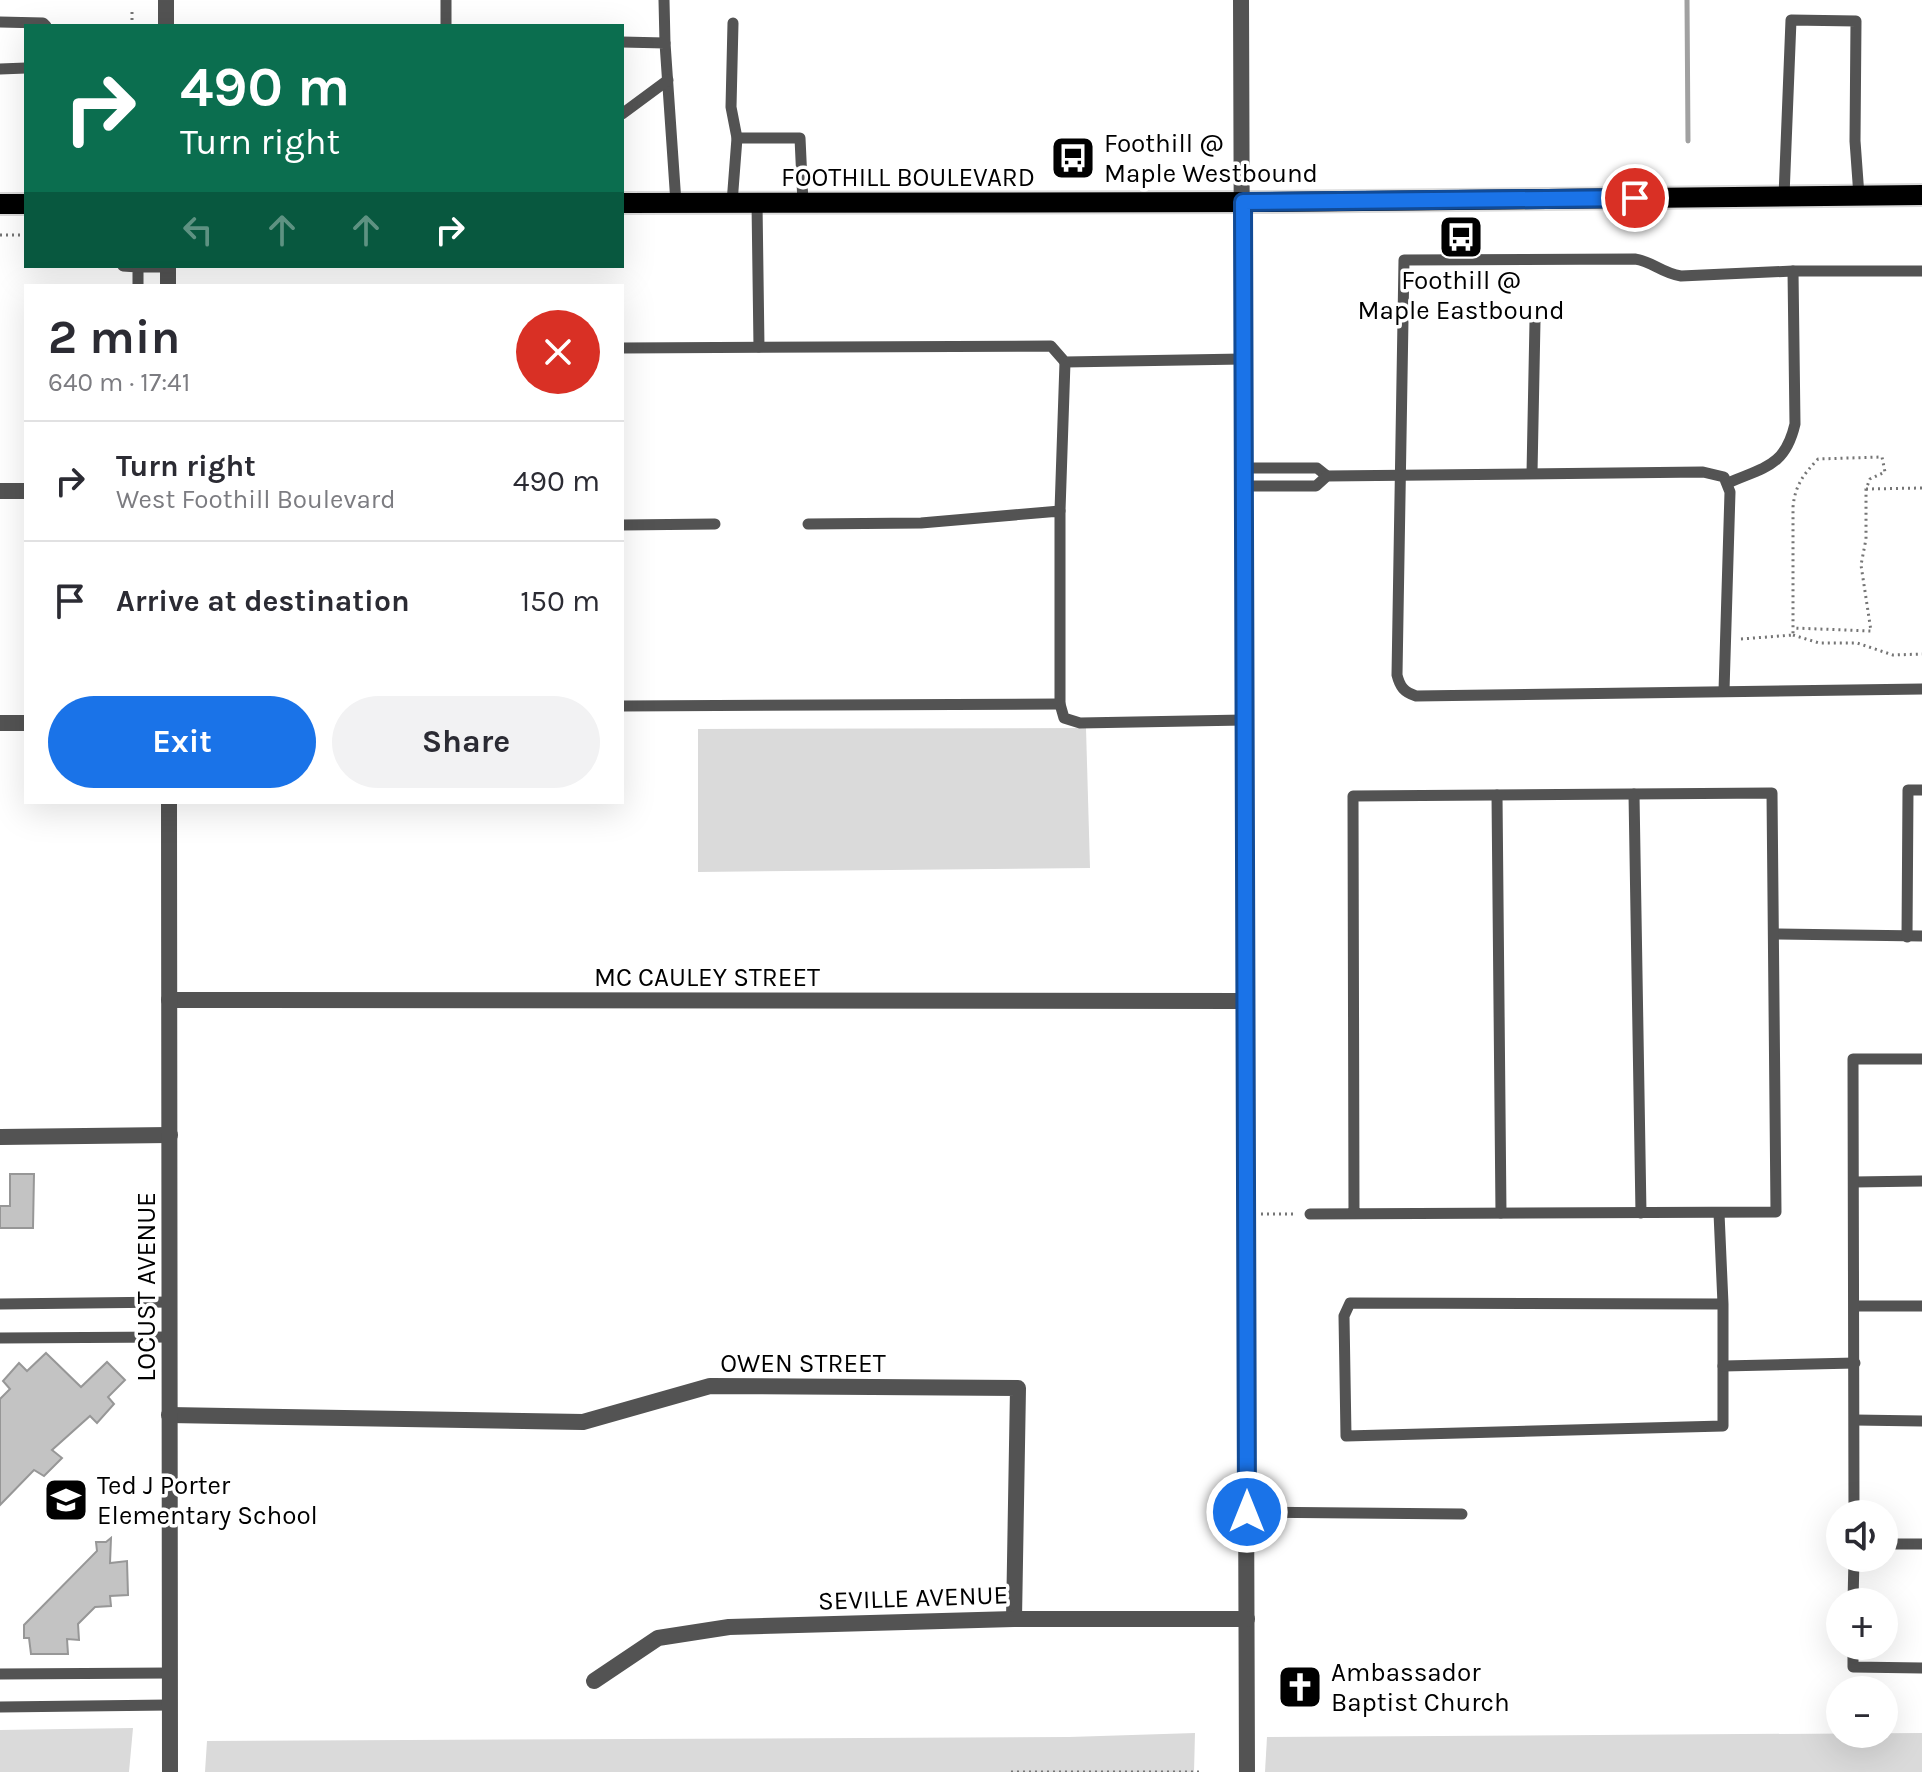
<!DOCTYPE html>
<html lang="en">
<head>
<meta charset="utf-8">
<style>
	body { margin:0; font-family:Karla,sans-serif; background:#f2f2f3; color:#2b2b33; height:100vh; display:flex; flex-direction:column; font-size:30px; white-space:nowrap }
	* { box-sizing:border-box; margin:0 }
	p { font-size:26px; color:#7c7c81 }
	.icon { flex:none; width:44px; height:44px; fill:none; stroke:currentColor; stroke-width:2; stroke-linecap:round; stroke-linejoin:round }
	.map { position:relative; flex:1; overflow:hidden }
	.sheet { position:absolute; left:24px; top:284px; width:600px; height:520px; display:flex; flex-direction:column; background:#fff; border-radius:0px; box-shadow:0 8px 32px #0002 }
	.sheet>* { flex:none }
	.hud { position:absolute; left:24px; top:24px; width:600px; height:244px; border-radius:0px; box-shadow:0 8px 32px #0002; background:#0b6e4f; color:#fff; overflow:hidden }
	.fabs { position:absolute; left:1826px; top:1500px; display:grid; gap:16px }
	.fabs a { display:grid; place-items:center; width:72px; height:72px; border-radius:50%; background:#fff; box-shadow:0 8px 32px #0002; font-size:40px }
	.pin { position:absolute; display:grid; place-items:center; width:68px; height:68px; color:#fff; margin:-34px; border:4px solid #fff; border-radius:50%; box-shadow:0 2px 8px #0007 }
	.me { position:absolute; width:88px; margin:-44px; rotate:0deg; stroke-linejoin:round; filter:drop-shadow(0 0 6px #0008) }
	.turn { display:flex; align-items:center; gap:28px; height:168px; padding:0 24px; font-size:36px }
	.turn .icon { width:104px; height:104px; stroke-width:2.5 }
	.turn b { display:block; font-size:56px; line-height:68px }
	.lanes { display:flex; align-items:center; height:76px; padding:0 24px; background:#0003; justify-content:center; gap:40px; direction:ltr }
	.lanes .off { opacity:.35 }
	.round { display:grid; place-items:center; flex:none; width:84px; height:84px; border-radius:42px; background:#f2f2f3 }
	.headline { display:flex; align-items:center; justify-content:space-between; height:136px; padding:0 24px }
	h1 { font-size:48px; font-weight:700; line-height:60px }
	.action { display:flex; gap:16px; margin-top:auto; padding:16px 24px }
	.action a { flex:1; height:92px; border-radius:48px; background:#1a73e8; color:#fff; font-size:32px; font-weight:700; line-height:92px; text-align:center }
	.action a+a { background:#f2f2f3; color:#2b2b33 }
	ul { padding:0; list-style:none }
	li { display:flex; align-items:center; gap:24px; height:120px; padding:0 24px; border-top:2px solid #e1e1e2 }
	li div { flex:1 }
	li b { display:block; font-size:30px }
	li em { font-style:normal }
	.map>svg:first-child { display:block }
</style>
</head>
<body>
<div class="map">
<svg width="1922" height="1772" viewBox="0 0 1922 1772">
	<rect width="100%" height="100%" fill="#fff"/>
	<g fill="#dadada">
		<path d="M 1086,728 L 1090,868 L 698,872 L 698,729 Z"/>
		<path d="M 133,1728 L 129,1772 L 0,1772 L 0,1730 Z"/>
		<path d="M 1195,1733 L 1194,1772 L 205,1772 L 207,1741 L 1069,1737 Z"/>
		<path d="M 1922,1733 L 1922,1772 L 1265,1772 L 1267,1737 Z"/>
	</g>
	<g fill="none" stroke-linecap="round" stroke-linejoin="round">
		<path stroke="#a1a1a1" stroke-width="5" d="M 1687,0 L 1688,141"/>
	</g>
	<g fill="#c3c3c3" stroke="#979797" stroke-width="2">
		<path d="M 10,1174 L 34,1174 L 33,1228 L 0,1228 L 0,1206 L 10,1206 Z"/>
		<path d="M 46,1353 L 81,1387 L 107,1362 L 125,1380 L 108,1397 L 114,1404 L 97,1423 L 90,1416 L 52,1450 L 62,1458 L 44,1476 L 34,1470 L 0,1505 L 0,1399 L 10,1389 L 3,1381 L 19,1363 L 27,1371 Z"/>
		<path d="M 111,1538 L 110,1563 L 127,1561 L 128,1595 L 110,1596 L 111,1606 L 95,1607 L 78,1624 L 79,1640 L 67,1639 L 68,1654 L 31,1654 L 29,1638 L 24,1638 L 24,1625 L 97,1551 L 96,1542 L 106,1542 Z"/>
	</g>
	<g fill="none" stroke-linecap="round" stroke-linejoin="round">
		<g stroke="#dbdbdb" stroke-width="24">
			<g id="primary">
				<path d="M 622,203 L 1268,202 L 1922,195"/>
				<path d="M 0,204 L 26,204"/>
			</g>
		</g>
		<g stroke="#757575" stroke-width="3" stroke-dasharray="2 4" stroke-linecap="butt">
			<path d="M 132,12 L 132,26"/>
			<path d="M 0,235 L 26,235"/>
			<path d="M 1866,489 L 1922,488"/>
			<path d="M 1793,635 L 1819,643 L 1857,643 L 1893,655 L 1922,654"/>
			<path d="M 1741,639 L 1793,635 L 1793,507 C 1795,485 1804,474 1818,459 L 1882,457 L 1885,472 L 1870,479 L 1866,489 L 1866,539 L 1861,565 L 1871,631 L 1793,628"/>
			<path d="M 1261,1214 L 1297,1214"/>
			<path d="M 1011,1772 L 1202,1772"/>
		</g>
		<g stroke="#535353" stroke-width="11">
			<path d="M 446,0 L 446,26"/>
			<path d="M 664,0 L 665,43"/>
			<path d="M 0,22 L 43,23 L 46,26"/>
			<path d="M 622,42 L 665,43 L 676,203"/>
			<path d="M 0,69 L 26,68"/>
			<path d="M 622,114 L 668,80"/>
			<path d="M 737,138 L 800,138 L 803,203"/>
			<path d="M 1784,196 L 1791,20 L 1856,21 L 1855,141 L 1859,196"/>
			<path d="M 732,203 L 737,138 L 731,107 L 733,23"/>
			<path d="M 757,203 L 759,347"/>
			<path d="M 123,266 L 138,267 L 138,286"/>
			<path d="M 138,267 L 168,267"/>
			<path d="M 1922,271 L 1793,271 L 1681,276 C 1661,273 1652,261 1635,259 L 1404,260 L 1397,675 C 1400,687 1404,692 1416,696 L 1922,689"/>
			<path d="M 622,348 L 1051,346 L 1065,362 L 1243,359"/>
			<path d="M 1243,468 L 1317,468 L 1327,476"/>
			<path d="M 1532,473 L 1535,321"/>
			<path d="M 1728,483 C 1764,467 1785,467 1795,424 L 1793,271"/>
			<path d="M 1244,486 L 1316,486 L 1327,476 L 1703,472 L 1724,477 L 1730,492 L 1724,691"/>
			<path d="M 1060,511 L 1065,362"/>
			<path d="M 808,524 L 921,523 L 1060,511 L 1060,704 L 1064,718 L 1080,723 L 1244,720"/>
			<path d="M 622,525 L 715,524"/>
			<path d="M 622,706 L 1060,704"/>
			<path d="M 1634,794 L 1641,1213"/>
			<path d="M 1497,795 L 1501,1213"/>
			<path d="M 1774,934 L 1922,936"/>
			<path d="M 1907,937 L 1908,790 L 1922,790"/>
			<path d="M 1854,1182 L 1922,1181"/>
			<path d="M 1719,1213 L 1723,1304 L 1723,1426 L 1346,1436 L 1344,1316 L 1350,1303 L 1723,1304"/>
			<path d="M 1310,1214 L 1776,1212 L 1772,793 L 1353,796 L 1354,1214"/>
			<path d="M 0,1304 L 171,1302"/>
			<path d="M 1855,1306 L 1922,1306"/>
			<path d="M 0,1338 L 170,1337"/>
			<path d="M 1723,1366 L 1855,1363"/>
			<path d="M 1855,1420 L 1922,1421"/>
			<path d="M 1247,1512 L 1462,1514"/>
			<path d="M 1854,1514 L 1853,1059 L 1922,1059"/>
			<path d="M 1884,1544 L 1922,1544"/>
			<path d="M 1853,1602 L 1854,1558"/>
			<path d="M 1853,1646 L 1853,1667 L 1922,1668"/>
			<path d="M 0,1674 L 169,1673"/>
			<path d="M 0,1707 L 169,1705"/>
		</g>
		<g stroke="#535353" stroke-width="16">
			<path d="M 1241,0 L 1247,1772"/>
			<path d="M 0,491 L 26,491"/>
			<path d="M 0,723 L 26,723"/>
			<path d="M 169,1000 L 1245,1001"/>
			<path d="M 0,1137 L 170,1135"/>
			<path d="M 169,1415 L 583,1422 L 710,1386 L 1018,1388 L 1014,1619"/>
			<path d="M 594,1681 L 658,1638 L 729,1627 L 1014,1619 L 1247,1619"/>
		</g>
		<g stroke="#535353" stroke-width="16">
			<path d="M 166,0 L 166,26"/>
			<path d="M 168,266 L 168,286"/>
			<path d="M 169,802 L 170,1772"/>
		</g>
		<use href="#primary" stroke="#000" stroke-width="20"/>
	</g>
	<g fill="none" stroke-linecap="round" stroke-linejoin="round">
		<g stroke="#114b97" stroke-width="20">
			<path id="route" d="M 1247,1512 L 1243,202 L 1635,198"/>
		</g>
		<use href="#route" stroke="#1a73e8" stroke-width="14"/>
	</g>
	<defs>
		<g id="bus-square" transform="scale(2.3)"><rect x="-9" y="-9" width="18" height="18" rx="4" fill="#000" stroke="#fff"/><path d="M-5-6H5V4H4V6H2V4H-2V6H-4V4H-5ZM-3.5-4V0h7V-4ZM-3.5 1.2v1.5H-2V1.2ZM2 1.2v1.5H3.5V1.2Z" fill="#fff"/></g>
		<g id="school-square" transform="scale(2.3)"><rect x="-9" y="-9" width="18" height="18" rx="4" fill="#000" stroke="#fff"/><path d="M0-5L7-2L0 1L-7-2ZM-4 1L0 2.5L4 1V4Q0 6-4 4Z" fill="#fff"/></g>
		<g id="church-square" transform="scale(2.3)"><rect x="-9" y="-9" width="18" height="18" rx="4" fill="#000" stroke="#fff"/><path d="M-1.2-6h2.4v3.5h3.3v2.4h-3.3V6h-2.4V-.1h-3.3v-2.4h3.3Z" fill="#fff"/></g>
	</defs>
	<g fill-rule="evenodd">
		<use href="#bus-square" x="1073" y="158"/>
		<use href="#bus-square" x="1461" y="237"/>
		<use href="#school-square" x="66" y="1500"/>
		<use href="#church-square" x="1300" y="1687"/>
	</g>
	<g text-anchor="middle" dominant-baseline="central" stroke-width="7" stroke-linejoin="round" paint-order="stroke">
		<g font-size="26" fill="#000" stroke="#fff" text-anchor="start">
			<text x="1104" y="143">Foothill @<tspan x="1104" dy="30">Maple Westbound</tspan></text>
			<text x="1461" y="280" text-anchor="middle">Foothill @<tspan x="1461" dy="30">Maple Eastbound</tspan></text>
			<text x="97" y="1485">Ted J Porter<tspan x="97" dy="30">Elementary School</tspan></text>
			<text x="1331" y="1672">Ambassador<tspan x="1331" dy="30">Baptist Church</tspan></text>
		</g>
		<g font-size="26" fill="#000" stroke="#fff">
			<text x="908" y="177">FOOTHILL BOULEVARD</text>
			<text x="707" y="977">MC CAULEY STREET</text>
			<text transform="translate(146 1287) rotate(-90)">LOCUST AVENUE</text>
			<text x="803" y="1363">OWEN STREET</text>
			<text transform="translate(913 1598) rotate(-2)">SEVILLE AVENUE</text>
		</g>
	</g>
</svg>
<div class="fabs">
<a><svg class="icon" aria-label="sound" viewBox="0 0 24 24"><path d="M4 9h4l5-4v14l-5-4H4zM17 9q2 3 0 6"/></svg></a>
<a>+</a>
<a>−</a>
</div>
<div class="pin" style="left:1635px;top:198px;background:#d93025"><svg class="icon" aria-label="arrive" viewBox="0 0 24 24"><path d="M6 21V4h12l-3 4 3 4H6"/></svg></div>
<svg class="me" style="left:1247px;top:1512px" viewBox="-20 -20 40 40"><circle r="17" fill="#1a73e8" stroke="#fff" stroke-width="3"/><path d="M0-11L8 9 0 5-8 9z" fill="#fff"/></svg>
<div class="hud">
<div class="turn"><svg class="icon" aria-label="right" viewBox="0 0 24 24"><path d="M7 20v-9h11M14 6l5 5-5 5"/></svg><div><b>490 m</b>Turn right</div></div>
<div class="lanes"><svg class="icon off" aria-label="left" viewBox="0 0 24 24"><path d="M17 20v-9H6M10 6l-5 5 5 5"/></svg><svg class="icon off" aria-label="ahead" viewBox="0 0 24 24"><path d="M12 20V5M6 11l6-6 6 6"/></svg><svg class="icon off" aria-label="ahead" viewBox="0 0 24 24"><path d="M12 20V5M6 11l6-6 6 6"/></svg><svg class="icon" aria-label="right" viewBox="0 0 24 24"><path d="M7 20v-9h11M14 6l5 5-5 5"/></svg></div>
</div>
<section class="sheet">
<div class="headline"><div><h1>2 min</h1><p>640 m · 17:41</p></div><a class="round" style="background:#d93025;color:#fff"><svg class="icon" aria-label="close" viewBox="0 0 24 24"><path d="M6 6l12 12M18 6L6 18"/></svg></a></div>
<ul>
<li><svg class="icon" aria-label="right" viewBox="0 0 24 24"><path d="M7 20v-9h11M14 6l5 5-5 5"/></svg><div><b>Turn right</b><p>West Foothill Boulevard</p></div><em>490 m</em></li>
<li><svg class="icon" aria-label="arrive" viewBox="0 0 24 24"><path d="M6 21V4h12l-3 4 3 4H6"/></svg><div><b>Arrive at destination</b></div><em>150 m</em></li>
</ul>
<div class="action"><a>Exit</a><a>Share</a></div>
</section>
</div>
</body>
</html>
